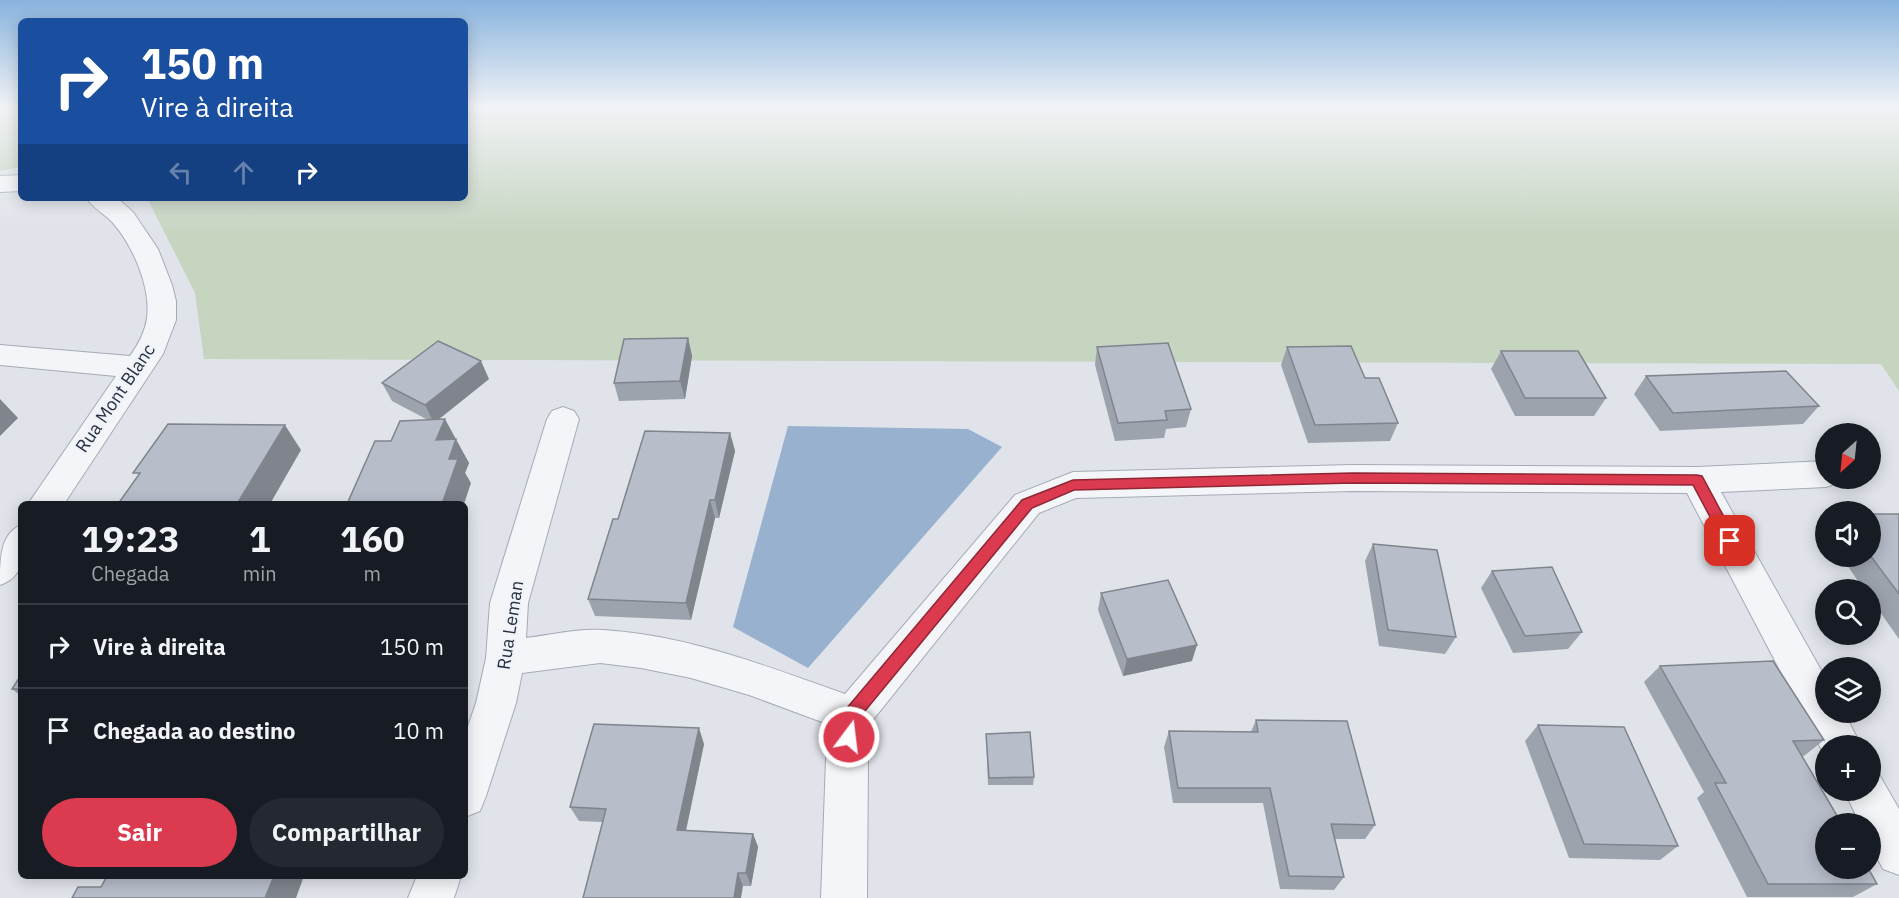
<!DOCTYPE html>
<html lang="pt">
<head>
<meta charset="utf-8">
<style>
	body { margin:0; font-family:"IBM Plex Sans",sans-serif; background:#242831; color:#f1f3f6; height:100vh; display:flex; flex-direction:column; font-size:22px; white-space:nowrap }
	* { box-sizing:border-box; margin:0 }
	p { font-size:20px; color:#9ea1a6 }
	.icon { flex:none; width:33px; height:33px; fill:none; stroke:currentColor; stroke-width:2; stroke-linecap:round; stroke-linejoin:round }
	.map { position:relative; flex:1; overflow:hidden }
	.panel { position:absolute; left:18px; top:501px; width:450px; height:378px; display:flex; flex-direction:column; background:#171b24; border-radius:9px; box-shadow:0 3px 15px #0003 }
	.panel>* { flex:none }
	.hud { position:absolute; left:18px; top:18px; width:450px; height:183px; border-radius:9px; box-shadow:0 3px 15px #0003; background:#1a4fa0; color:#fff; overflow:hidden }
	.needle { width:39px; rotate:207deg }
	.fabs { position:absolute; left:1815px; top:423px; display:grid; gap:12px }
	.fabs a { display:grid; place-items:center; width:66px; height:66px; border-radius:50%; background:#171b24; box-shadow:0 3px 15px #0003; font-size:30px }
	.pin { position:absolute; display:grid; place-items:center; width:51px; height:51px; color:#fff; margin:-26px; border-radius:12px; box-shadow:0 3px 9px #0006 }
	.me { position:absolute; width:66px; margin:-33px; rotate:15deg; stroke-linejoin:round; filter:drop-shadow(0 0 4px #0008) }
	.turn { display:flex; align-items:center; gap:21px; height:126px; padding:0 24px; font-size:27px }
	.turn .icon { width:78px; height:78px; stroke-width:2.5 }
	.turn b { display:block; font-size:42px; line-height:51px }
	.lanes { display:flex; align-items:center; height:57px; padding:0 24px; background:#0003; justify-content:center; gap:30px; direction:ltr }
	.lanes .off { opacity:.35 }
	.eta { display:flex; justify-content:space-evenly; align-items:center; height:102px; text-align:center }
	.eta b { font-size:36px; font-weight:800; line-height:42px }
	.cta { display:flex; gap:12px; margin-top:auto; padding:12px 24px }
	.cta a { flex:1; height:69px; border-radius:36px; background:#db3a4f; color:#fff; font-size:24px; font-weight:800; line-height:69px; text-align:center }
	.cta a+a { background:#242831; color:#f1f3f6 }
	ul { padding:0; list-style:none }
	li { display:flex; align-items:center; gap:18px; height:84px; padding:0 24px; border-top:2px solid #363941 }
	li div { flex:1 }
	li b { display:block; font-size:22px }
	li em { font-style:normal }
	.map>svg:first-child { display:block }
</style>
</head>
<body>
<div class="map">
<svg width="1899" height="898" viewBox="0 0 1899 898">
	<rect width="100%" height="100%" fill="#e0e4ea"/>
	<g fill="#c5d5c0">
		<path d="M 0,107 L 21,107 L 21,167 L 0,171 Z"/>
		<path d="M 465,107 L 1899,107 L 1899,391 L 1881,364 L 204,359 L 195,293 L 147,198 L 465,198 Z"/>
	</g>
	<path fill="#98b1ce" d="M 788,426 L 968,429 L 1002,447 L 808,668 L 733,627 Z"/>
	<g fill="none" stroke-linecap="round" stroke-linejoin="round">
		<g stroke="#a5abb5" stroke-width="2">
			<g id="minor">
				<path d="M 21,175 L 21,191 L 0,192 L 0,176 Z"/>
				<path d="M 86,198 L 117,198 L 133,212 L 158,249 L 172,285 L 176,301 L 176,320 L 163,354 L 64,504 L 28,504 L 116,376 L 0,365 L 0,345 L 130,356 C 138,345 145,332 147,318 C 151,287 133,246 113,223 C 105,214 93,208 86,198 Z"/>
				<path d="M 563,407 L 574,411 L 579,419 L 528,603 L 526,638 C 550,635 578,628 603,630 C 687,635 766,666 845,694 L 1015,495 L 1073,472 L 1353,465 L 1697,467 L 1826,461 L 1826,478 L 1840,478 L 1838,483 L 1826,487 L 1721,492 L 1826,679 L 1826,712 L 1844,712 L 1861,746 L 1826,746 L 1826,758 L 1687,493 L 1353,491 L 1076,498 L 1039,513 L 872,721 L 868,759 L 867,898 L 821,898 L 826,759 L 830,725 L 749,695 L 691,678 L 641,668 L 600,663 L 522,673 L 516,703 L 486,796 L 480,811 L 465,817 L 465,735 L 476,703 L 486,658 L 490,603 L 547,419 L 552,411 Z"/>
				<path d="M 21,525 C 21,550 29,575 0,585 C 0,559 0,534 21,525 Z"/>
				<path d="M 1870,772 L 1880,776 L 1899,809 L 1899,875 L 1883,869 L 1870,844 L 1870,824 L 1860,824 L 1844,790 L 1870,790 Z"/>
				<path d="M 417,876 L 461,876 L 454,898 L 408,898 Z"/>
			</g>
		</g>
		<use href="#minor" fill="#f3f5f8" fill-rule="evenodd"/>
	</g>
	<g fill="#9da3ad">
		<path d="M 688,338 L 692,356 L 685,399 L 619,401 L 614,383 Z"/>
		<path d="M 1097,347 L 1191,409 L 1186,427 L 1166,429 L 1164,438 L 1115,441 L 1095,365 Z"/>
		<path d="M 1287,347 L 1365,378 L 1398,423 L 1390,441 L 1308,443 L 1281,365 Z"/>
		<path d="M 1501,351 L 1606,398 L 1594,416 L 1515,416 L 1491,369 Z"/>
		<path d="M 1646,376 L 1819,406 L 1803,424 L 1660,431 L 1634,394 Z"/>
		<path d="M 489,379 L 439,419 L 455,440 L 469,463 L 465,473 L 471,483 L 428,420 L 392,401 L 382,383 Z"/>
		<path d="M 730,433 L 735,451 L 719,518 L 715,518 L 691,620 L 595,616 L 588,599 Z"/>
		<path d="M 1870,514 L 1899,514 L 1899,639 L 1870,598 L 1870,590 L 1864,590 L 1841,556 L 1870,556 Z"/>
		<path d="M 1373,544 L 1456,637 L 1445,654 L 1379,646 L 1365,561 Z"/>
		<path d="M 1492,571 L 1582,632 L 1568,649 L 1513,653 L 1481,588 Z"/>
		<path d="M 1101,593 L 1192,661 L 1123,676 L 1098,610 Z"/>
		<path d="M 1660,666 L 1824,740 L 1804,756 L 1802,756 L 1877,884 L 1853,897 L 1747,897 L 1697,798 L 1704,792 L 1644,682 Z"/>
		<path d="M 21,675 L 21,696 L 12,689 Z"/>
		<path d="M 1256,720 L 1375,825 L 1365,839 L 1335,839 L 1344,877 L 1334,890 L 1280,889 L 1263,803 L 1173,803 L 1164,747 L 1169,731 L 1251,732 Z"/>
		<path d="M 1538,725 L 1678,846 L 1660,860 L 1569,858 L 1525,741 Z"/>
		<path d="M 986,734 L 1034,777 L 1033,785 L 988,785 Z"/>
		<path d="M 704,744 L 686,831 L 753,834 L 758,847 L 751,886 L 743,886 L 602,822 L 579,821 L 570,807 Z"/>
	</g>
	<g fill="#80848d">
		<path d="M 688,338 L 692,356 L 685,399 L 680,381 Z"/>
		<path d="M 481,361 L 489,379 L 434,423 L 425,405 Z"/>
		<path d="M 0,399 L 18,418 L 0,436 Z"/>
		<path d="M 445,419 L 469,463 L 465,473 L 471,483 L 464,504 L 442,504 L 436,440 Z"/>
		<path d="M 285,425 L 301,450 L 270,504 L 237,504 Z"/>
		<path d="M 730,433 L 735,451 L 719,518 L 715,500 Z"/>
		<path d="M 710,500 L 715,518 L 691,620 L 686,603 Z"/>
		<path d="M 465,529 L 467,533 L 465,541 Z"/>
		<path d="M 1197,645 L 1192,661 L 1123,676 L 1127,659 Z"/>
		<path d="M 699,728 L 704,744 L 683,844 L 677,830 Z"/>
		<path d="M 753,834 L 758,847 L 751,886 L 746,873 Z"/>
		<path d="M 738,873 L 743,886 L 741,898 L 734,898 Z"/>
		<path d="M 274,876 L 304,876 L 296,898 L 265,898 Z"/>
	</g>
	<g fill="#b7bdc9" stroke="#80848d" stroke-width="1.5">
		<path d="M 688,338 L 680,381 L 614,383 L 624,339 Z"/>
		<path d="M 438,341 L 481,361 L 425,405 L 382,383 Z"/>
		<path d="M 1168,343 L 1191,409 L 1165,411 L 1167,420 L 1118,423 L 1097,347 Z"/>
		<path d="M 1351,346 L 1365,378 L 1379,378 L 1398,423 L 1315,425 L 1287,347 Z"/>
		<path d="M 1501,351 L 1578,351 L 1606,398 L 1525,398 Z"/>
		<path d="M 1786,371 L 1819,406 L 1673,413 L 1646,376 Z"/>
		<path d="M 445,419 L 436,440 L 456,439 L 449,459 L 458,459 L 442,504 L 347,504 L 375,441 L 391,441 L 400,421 Z"/>
		<path d="M 168,424 L 285,425 L 237,504 L 118,504 L 140,473 L 133,473 Z"/>
		<path d="M 645,431 L 730,433 L 715,500 L 710,500 L 686,603 L 588,599 L 613,519 L 618,519 Z"/>
		<path d="M 1870,514 L 1899,514 L 1899,594 L 1870,555 Z"/>
		<path d="M 1373,544 L 1437,550 L 1456,637 L 1388,630 Z"/>
		<path d="M 1552,567 L 1582,632 L 1525,636 L 1492,571 Z"/>
		<path d="M 1168,580 L 1197,645 L 1127,659 L 1101,593 Z"/>
		<path d="M 1773,661 L 1824,740 L 1793,741 L 1842,824 L 1826,824 L 1826,868 L 1868,868 L 1877,884 L 1768,884 L 1715,783 L 1726,783 L 1660,666 Z"/>
		<path d="M 21,675 L 21,689 L 12,689 Z"/>
		<path d="M 1256,720 L 1347,721 L 1375,825 L 1331,824 L 1344,877 L 1289,876 L 1270,788 L 1178,788 L 1169,731 L 1258,732 Z"/>
		<path d="M 594,724 L 699,728 L 677,830 L 753,834 L 746,873 L 738,873 L 734,898 L 583,898 L 606,809 L 570,807 Z"/>
		<path d="M 1538,725 L 1624,727 L 1678,846 L 1584,844 Z"/>
		<path d="M 1030,732 L 1034,777 L 989,778 L 986,734 Z"/>
		<path d="M 107,876 L 274,876 L 265,898 L 72,898 L 78,887 L 101,887 Z"/>
	</g>
	<linearGradient id="sky" x2="0" y2="1"><stop stop-color="#88b3de"/><stop offset="0.46" stop-color="#f1f3f6"/><stop offset="1" stop-color="#f1f3f6" stop-opacity="0"/></linearGradient>
	<rect width="1899" height="233" fill="url(#sky)"/>
	<path fill="#db3a4f" stroke="#8e2633" stroke-width="1.5" d="M 1353,473 L 1697,475 L 1702,476 L 1737,541 L 1735,545 L 1725,545 L 1693,485 L 1353,483 L 1074,490 L 1032,508 L 860,717 L 855,743 L 849,745 L 843,743 L 841,737 L 846,709 L 1022,500 L 1073,480 Z"/>
	<g text-anchor="middle" dominant-baseline="central" stroke-width="4.5" stroke-linejoin="round" paint-order="stroke">
		<g font-size="18" fill="#273144" stroke="#f0f3f8">
			<text transform="translate(115 398) rotate(-56)">Rua Mont Blanc</text>
			<text transform="translate(510 625) rotate(-81)">Rua Leman</text>
		</g>
	</g>
</svg>
<div class="fabs">
<a><svg class="needle" viewBox="-14 -14 28 28"><path d="M0-13l5 13h-10z" fill="#e53935"/><path d="M0 13l5-13h-10z" fill="#9ea1a6"/></svg></a>
<a><svg class="icon" aria-label="sound" viewBox="0 0 24 24"><path d="M4 9h4l5-4v14l-5-4H4zM17 9q2 3 0 6"/></svg></a>
<a><svg class="icon" aria-label="search" viewBox="0 0 24 24"><circle cx="10" cy="10" r="6"/><path d="M15 15l6 6"/></svg></a>
<a><svg class="icon" aria-label="layers" viewBox="0 0 24 24"><path d="M12 4l9 5-9 5-9-5zM3 14l9 5 9-5"/></svg></a>
<a>+</a>
<a>−</a>
</div>
<div class="pin" style="left:1730px;top:541px;background:#d93025"><svg class="icon" aria-label="arrive" viewBox="0 0 24 24"><path d="M6 21V4h12l-3 4 3 4H6"/></svg></div>
<svg class="me" style="left:849px;top:737px" viewBox="-20 -20 40 40"><circle r="17" fill="#db3a4f" stroke="#fff" stroke-width="3"/><path d="M0-11L8 9 0 5-8 9z" fill="#fff"/></svg>
<div class="hud">
<div class="turn"><svg class="icon" aria-label="right" viewBox="0 0 24 24"><path d="M7 20v-9h11M14 6l5 5-5 5"/></svg><div><b>150 m</b>Vire à direita</div></div>
<div class="lanes"><svg class="icon off" aria-label="left" viewBox="0 0 24 24"><path d="M17 20v-9H6M10 6l-5 5 5 5"/></svg><svg class="icon off" aria-label="ahead" viewBox="0 0 24 24"><path d="M12 20V5M6 11l6-6 6 6"/></svg><svg class="icon" aria-label="right" viewBox="0 0 24 24"><path d="M7 20v-9h11M14 6l5 5-5 5"/></svg></div>
</div>
<section class="panel">
<div class="eta">
<div><b>19:23</b><p>Chegada</p></div>
<div><b>1</b><p>min</p></div>
<div><b>160</b><p>m</p></div>
</div>
<ul>
<li><svg class="icon" aria-label="right" viewBox="0 0 24 24"><path d="M7 20v-9h11M14 6l5 5-5 5"/></svg><div><b>Vire à direita</b></div><em>150 m</em></li>
<li><svg class="icon" aria-label="arrive" viewBox="0 0 24 24"><path d="M6 21V4h12l-3 4 3 4H6"/></svg><div><b>Chegada ao destino</b></div><em>10 m</em></li>
</ul>
<div class="cta"><a>Sair</a><a>Compartilhar</a></div>
</section>
</div>
</body>
</html>
